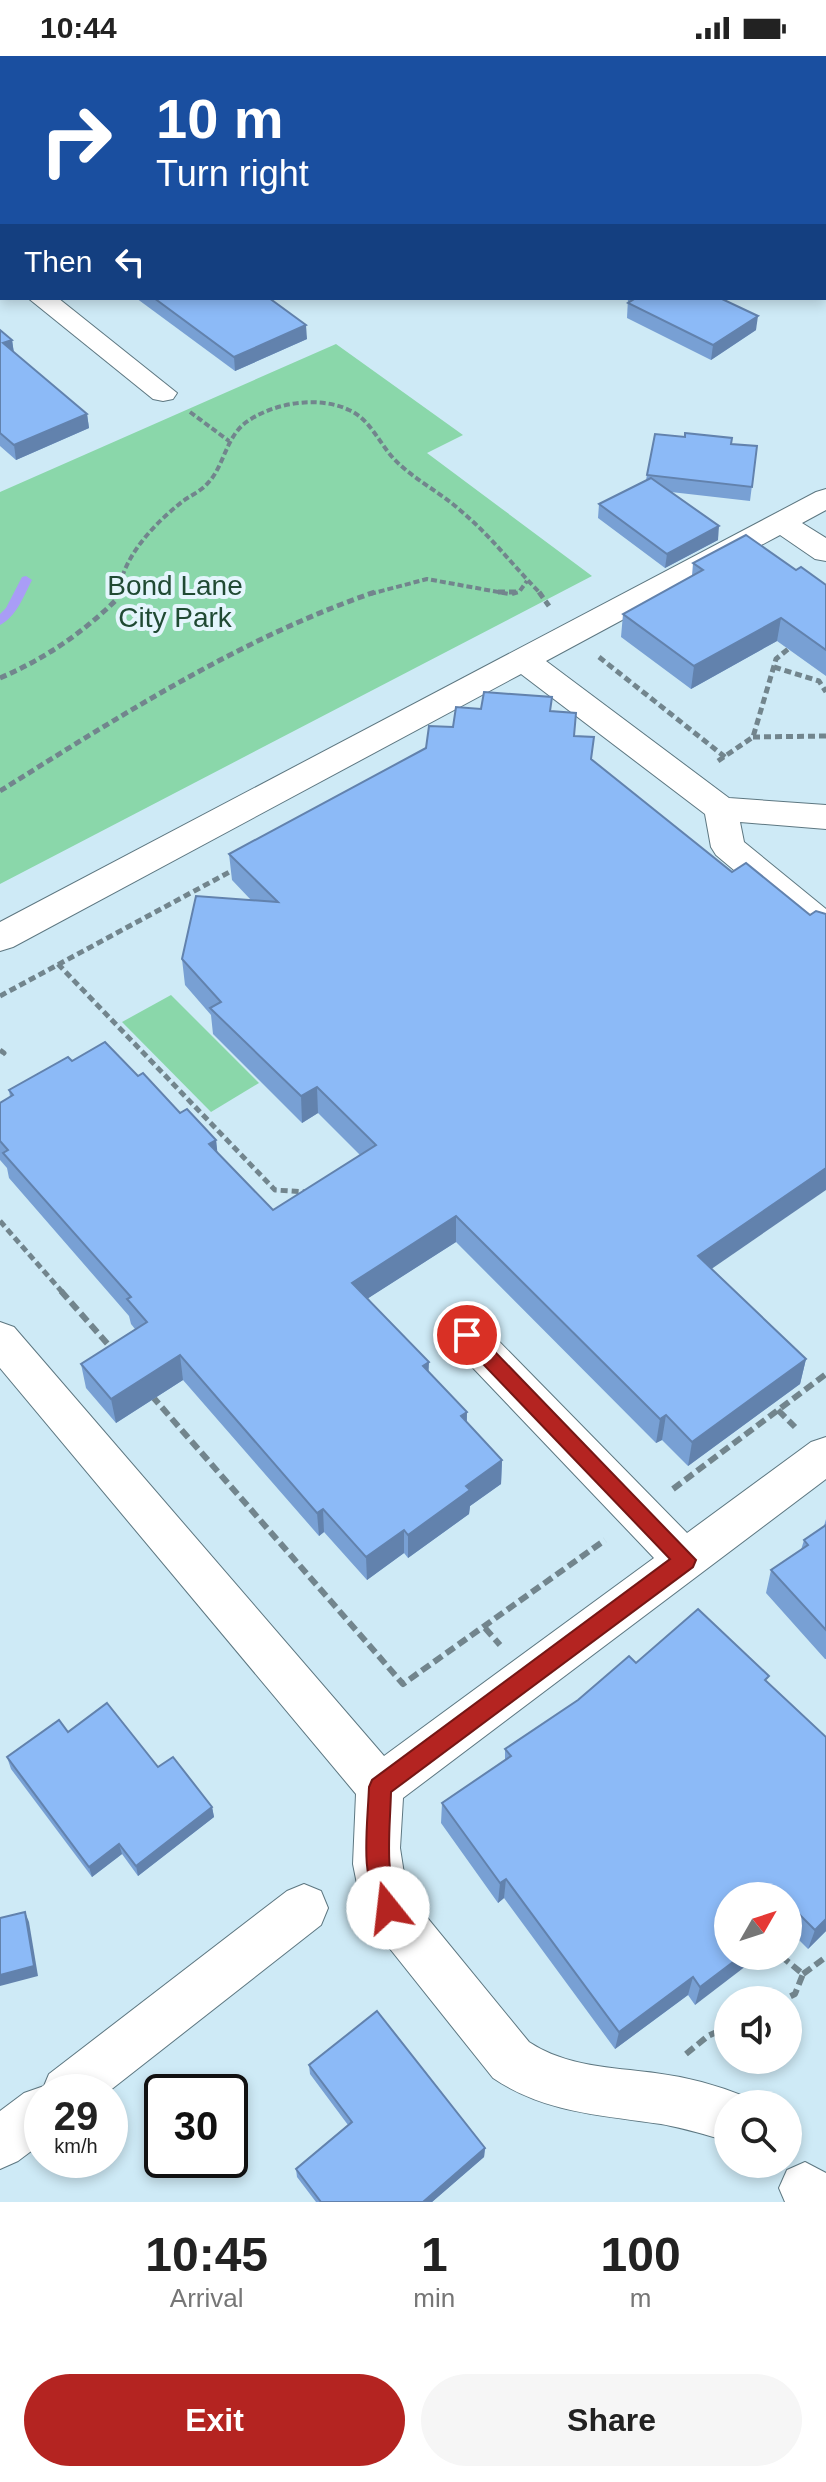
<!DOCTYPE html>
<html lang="en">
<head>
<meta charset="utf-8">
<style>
	body { margin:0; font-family:Arial,sans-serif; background:#f6f6f6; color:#222; height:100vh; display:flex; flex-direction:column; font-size:30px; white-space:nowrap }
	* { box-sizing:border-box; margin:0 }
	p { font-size:26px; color:#767676 }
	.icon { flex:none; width:44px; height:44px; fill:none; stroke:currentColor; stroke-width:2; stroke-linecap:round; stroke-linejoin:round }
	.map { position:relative; height:2146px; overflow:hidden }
	.panel { display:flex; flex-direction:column; background:#fff; flex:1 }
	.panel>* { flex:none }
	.banner { position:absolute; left:0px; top:0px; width:826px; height:244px; box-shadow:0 4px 12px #0003; background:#1a4fa0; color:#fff; overflow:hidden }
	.needle { width:52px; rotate:51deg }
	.tools { position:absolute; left:714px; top:1826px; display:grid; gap:16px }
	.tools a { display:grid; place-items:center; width:88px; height:88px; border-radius:50%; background:#fff; box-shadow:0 4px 12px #0003; font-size:40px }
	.speed { position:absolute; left:24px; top:2018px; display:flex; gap:16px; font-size:40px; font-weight:700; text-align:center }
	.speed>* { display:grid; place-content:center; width:104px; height:104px; border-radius:50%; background:#fff; box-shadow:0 4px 12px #0003; line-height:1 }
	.speed small { font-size:20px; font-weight:400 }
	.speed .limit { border:4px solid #111; border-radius:12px; background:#fff; color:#111 }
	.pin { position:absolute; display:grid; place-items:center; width:68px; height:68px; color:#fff; margin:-34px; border:4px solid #fff; border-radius:50%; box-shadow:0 2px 8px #0007 }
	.me { position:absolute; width:88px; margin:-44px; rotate:344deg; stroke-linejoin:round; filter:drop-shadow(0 0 6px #0008) }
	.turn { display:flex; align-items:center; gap:28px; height:168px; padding:0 24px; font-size:36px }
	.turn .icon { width:104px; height:104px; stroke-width:2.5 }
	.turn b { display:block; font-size:56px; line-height:68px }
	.then { display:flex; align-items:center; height:76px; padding:0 24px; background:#0003; gap:16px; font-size:30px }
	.eta { display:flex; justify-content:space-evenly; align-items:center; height:136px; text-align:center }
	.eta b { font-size:48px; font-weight:700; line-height:56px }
	.cta { display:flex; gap:16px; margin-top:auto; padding:16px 24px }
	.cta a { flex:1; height:92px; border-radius:48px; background:#b42421; color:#fff; font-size:32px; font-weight:700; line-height:92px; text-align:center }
	.cta a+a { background:#f6f6f6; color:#222 }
	.status { display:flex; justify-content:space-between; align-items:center; height:56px; padding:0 40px; background:#fff; direction:ltr }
	.status svg { height:22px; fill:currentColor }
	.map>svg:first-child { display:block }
</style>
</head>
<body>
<div class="status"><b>10:44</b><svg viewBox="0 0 49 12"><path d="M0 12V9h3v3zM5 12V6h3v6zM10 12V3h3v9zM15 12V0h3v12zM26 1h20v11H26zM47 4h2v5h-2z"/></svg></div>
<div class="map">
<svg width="826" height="2146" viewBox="0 0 826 2146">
	<rect width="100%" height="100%" fill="#ceeaf6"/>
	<g fill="#8ad7aa">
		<path d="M 336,288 L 463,379 L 427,397 L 592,520 L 0,828 L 0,436 Z"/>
		<path d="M 171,939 L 259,1027 L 211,1056 L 122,966 Z"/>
	</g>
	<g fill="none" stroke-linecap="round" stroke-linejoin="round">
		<path fill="#a99df6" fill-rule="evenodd" d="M 26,520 L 32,524 C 23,541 17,560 0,569 L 0,558 L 6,552 L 22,521 Z"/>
		<g stroke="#5d7781" stroke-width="2">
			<g id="minor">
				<path d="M 310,0 L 334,0 L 335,2 L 311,2 Z"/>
				<path d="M 0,202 L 2,203 L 2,220 L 0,219 Z"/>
				<path d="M 28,242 L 58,242 L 177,337 L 173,343 L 163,345 L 153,343 Z"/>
				<path d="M 826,433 L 826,454 L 802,467 L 826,482 L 826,505 L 815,503 L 780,479 L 546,605 L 729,742 L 826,749 L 826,773 L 740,766 L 744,786 L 826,853 L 826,885 L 814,881 L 716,799 L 711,791 L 705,758 L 521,618 L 13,891 L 0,895 L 0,866 L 816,436 Z"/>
				<path d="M 467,1262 L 481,1267 L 687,1477 L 811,1386 L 826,1381 L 826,1423 L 403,1742 L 400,1792 L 407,1837 L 529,1986 C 567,2011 611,2011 655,2017 C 687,2021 717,2029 746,2041 L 749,2048 L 728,2048 L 728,2085 C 706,2079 684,2072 661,2068 C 601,2059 545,2057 493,2022 L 371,1869 L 359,1838 L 353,1808 L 356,1738 L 0,1312 L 0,1266 L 14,1271 L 384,1700 L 654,1502 L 453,1291 L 447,1279 L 453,1267 Z"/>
				<path d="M 304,1828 L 321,1835 L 328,1852 L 321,1869 L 108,2036 L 42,2036 L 42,2087 L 18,2105 L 0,2113 L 0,2055 L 24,2037 L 44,2030 L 49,2018 L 287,1835 Z"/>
				<path d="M 805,2106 L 826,2117 L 826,2146 L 785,2146 L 779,2132 L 787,2114 Z"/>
			</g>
		</g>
		<g stroke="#5d7781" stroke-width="2">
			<g id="tertiary">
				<path d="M 526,0 L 554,0 L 555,2 L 527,2 Z"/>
				<rect x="824" y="171" width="2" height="18"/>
			</g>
		</g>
		<g stroke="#72858d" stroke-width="4" stroke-dasharray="6 3" stroke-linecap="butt">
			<path d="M 190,356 L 229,385"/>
			<path d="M 118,538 C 123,500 154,468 183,445 C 190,440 201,435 207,428 C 224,411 225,383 245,367 C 272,347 318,339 349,354 C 370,363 379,387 394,403 C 413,423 440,436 461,455 C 491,480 514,511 541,538"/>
			<path d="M 370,538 L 427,523 L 509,538"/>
			<path d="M 512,538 L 519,536 L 527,525"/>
		</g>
		<g stroke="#72858d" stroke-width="5" stroke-dasharray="7 4" stroke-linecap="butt">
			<path d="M 498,536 L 519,536"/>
			<path d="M 539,536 L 549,550"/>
			<path d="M 599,601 L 725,701"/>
			<path d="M 774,611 L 819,625 L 826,636"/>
			<path d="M 0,622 C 44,603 83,577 117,543 L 118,536"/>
			<path d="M 753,681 L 826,680"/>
			<path d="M 718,705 L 753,681 L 776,603 L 793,589"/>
			<path d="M 0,735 C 120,660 241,582 375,536"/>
			<path d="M 58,908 L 275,1134 L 305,1136"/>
			<path d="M 0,940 L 235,813"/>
			<path d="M 0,994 L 4,997 L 0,1000"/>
			<path d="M 0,1165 L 63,1237"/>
		</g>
		<g stroke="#72858d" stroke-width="6" stroke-dasharray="10 5" stroke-linecap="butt">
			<path d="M 61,1235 L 112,1293"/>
			<path d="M 152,1340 L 403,1628 L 605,1484"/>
			<path d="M 778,1354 L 795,1371"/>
			<path d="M 673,1433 L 826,1318"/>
			<path d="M 485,1572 L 500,1589"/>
			<path d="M 781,1900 L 803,1918 L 795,1938 L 783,1944"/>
			<path d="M 803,1918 L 826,1901"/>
			<path d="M 686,1998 L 708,1980 L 728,1971"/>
		</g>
		<use href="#minor" fill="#fff" fill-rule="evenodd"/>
		<use href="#tertiary" fill="#fff" fill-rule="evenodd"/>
	</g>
	<g fill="#78a0d4">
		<path d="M 133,0 L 270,0 L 270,2 L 136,2 Z"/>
		<path d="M 0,68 L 2,70 L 2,138 L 0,137 Z"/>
		<path d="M 136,242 L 269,242 L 307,283 L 235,315 Z"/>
		<path d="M 628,242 L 720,242 L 756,274 L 711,304 L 627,262 Z"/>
		<path d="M 0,274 L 12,284 L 14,297 L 87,358 L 89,372 L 16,404 L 0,390 Z"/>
		<path d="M 731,388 L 757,390 L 750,445 L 671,436 L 718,484 L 665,512 L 598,462 L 599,448 L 646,424 L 647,419 Z"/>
		<path d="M 693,507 L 796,514 L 826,529 L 826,620 L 777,585 L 691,633 L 621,581 L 623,558 L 692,520 Z"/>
		<path d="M 481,653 L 551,655 L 574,680 L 592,704 L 712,1213 L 806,1303 L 800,1328 L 688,1410 L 662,1384 L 656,1387 L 456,1186 L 368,1242 L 429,1316 L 467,1356 L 467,1366 L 502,1404 L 501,1428 L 470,1450 L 469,1458 L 408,1502 L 404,1497 L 367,1524 L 324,1476 L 319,1480 L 183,1324 L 116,1367 L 86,1332 L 81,1308 L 135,1273 L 131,1268 L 129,1260 L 9,1122 L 7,1112 L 0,1104 L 0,1047 L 10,1041 L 9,1034 L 72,1005 L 138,1020 L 180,1057 L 216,1084 L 217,1096 L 273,1154 L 360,1099 L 318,1057 L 302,1067 L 213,978 L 211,959 L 185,929 L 182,903 L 251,844 L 232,824 L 229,798 L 426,692 L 453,671 Z"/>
		<path d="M 826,1463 L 826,1603 L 825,1603 L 766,1537 L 771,1514 L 801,1494 L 804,1484 L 824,1470 Z"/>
		<path d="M 636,1607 L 768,1627 L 826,1875 L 808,1893 L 791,1876 L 788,1878 L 788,1840 L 695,1949 L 688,1939 L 615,1993 L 504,1842 L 498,1847 L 441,1767 L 442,1747 L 505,1704 L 505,1693 Z"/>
		<path d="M 68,1676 L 158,1711 L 212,1751 L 214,1761 L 138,1820 L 122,1798 L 92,1821 L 11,1713 L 7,1701 Z"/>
		<path d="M 309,2009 L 485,2092 L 484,2101 L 432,2146 L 316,2146 L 297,2121 L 296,2113 L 348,2069 L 310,2018 Z"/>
	</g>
	<g fill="#6282ad">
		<path d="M 258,0 L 270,0 L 270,2 L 251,2 Z"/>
		<path d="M 758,260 L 756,274 L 711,304 L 713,289 Z"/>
		<path d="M 306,269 L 307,283 L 235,315 L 234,301 Z"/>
		<path d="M 12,284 L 14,298 L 3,287 Z"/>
		<path d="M 87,358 L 89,372 L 16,404 L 14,389 Z"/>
		<path d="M 719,470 L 718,484 L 665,512 L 667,498 Z"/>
		<path d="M 781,562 L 777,585 L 691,633 L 694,610 Z"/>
		<path d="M 317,1031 L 318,1057 L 302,1067 L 301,1040 Z"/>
		<path d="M 216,1084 L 219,1110 L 209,1088 Z"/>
		<path d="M 826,1112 L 826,1134 L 694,1225 L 698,1200 Z"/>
		<path d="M 456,1160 L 456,1186 L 353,1252 L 352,1227 Z"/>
		<path d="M 180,1299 L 183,1324 L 116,1367 L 111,1343 Z"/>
		<path d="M 806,1303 L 800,1328 L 688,1410 L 692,1386 Z"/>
		<path d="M 429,1306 L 428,1330 L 423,1310 Z"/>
		<path d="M 467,1356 L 466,1380 L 461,1360 Z"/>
		<path d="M 666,1359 L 662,1384 L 656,1387 L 660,1363 Z"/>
		<path d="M 502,1404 L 501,1428 L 470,1450 L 469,1458 L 408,1502 L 408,1479 L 466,1430 Z"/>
		<path d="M 323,1453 L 324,1476 L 319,1480 L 317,1457 Z"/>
		<path d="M 404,1474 L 404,1497 L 367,1524 L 366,1501 Z"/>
		<path d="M 212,1751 L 214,1761 L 138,1820 L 136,1810 Z"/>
		<path d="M 119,1788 L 122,1798 L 92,1821 L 89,1811 Z"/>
		<path d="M 506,1823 L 504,1842 L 498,1847 L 500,1827 Z"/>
		<path d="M 25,1856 L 29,1866 L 38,1920 L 0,1930 L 0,1919 Z"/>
		<path d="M 798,1857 L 791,1876 L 788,1878 L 788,1864 Z"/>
		<path d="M 826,1863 L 826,1875 L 808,1893 L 815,1874 Z"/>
		<path d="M 741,1900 L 759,1900 L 695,1949 L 700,1931 Z"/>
		<path d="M 693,1921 L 688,1939 L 615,1993 L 619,1976 Z"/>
		<path d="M 485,2092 L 484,2101 L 432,2146 L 423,2146 Z"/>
	</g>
	<g fill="#8cbaf7" stroke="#6282ad" stroke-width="2">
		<path d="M 150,0 L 258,0 L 251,2 L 153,2 Z"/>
		<path d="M 394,0 L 466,0 L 467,2 L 395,2 Z"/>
		<path d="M 0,68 L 2,70 L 2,126 L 0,125 Z"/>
		<path d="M 154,242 L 269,242 L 306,269 L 234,301 Z"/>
		<path d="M 636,242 L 720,242 L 758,260 L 713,289 L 628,247 Z"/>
		<path d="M 0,274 L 12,284 L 3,287 L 87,358 L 14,389 L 0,377 Z"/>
		<path d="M 685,377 L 732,382 L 731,388 L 757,390 L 752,431 L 647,419 L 655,378 L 685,381 Z"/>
		<path d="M 651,422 L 719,470 L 667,498 L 599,448 Z"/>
		<path d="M 746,479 L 796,514 L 801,511 L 826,529 L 826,594 L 781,562 L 694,610 L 623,558 L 703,514 L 693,507 Z"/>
		<path d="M 484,636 L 552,641 L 550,655 L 576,657 L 574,680 L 594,681 L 591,703 L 732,816 L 746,807 L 810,859 L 816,855 L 826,858 L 826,1112 L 698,1200 L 806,1303 L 692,1386 L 666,1359 L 660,1363 L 456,1160 L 352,1227 L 429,1306 L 423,1310 L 467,1356 L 461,1360 L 502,1404 L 466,1430 L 470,1434 L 408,1479 L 404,1474 L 366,1501 L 323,1453 L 317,1457 L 180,1299 L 111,1343 L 81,1308 L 147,1266 L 127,1243 L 131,1241 L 3,1097 L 8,1094 L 0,1085 L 0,1047 L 13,1039 L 9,1034 L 68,1001 L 72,1005 L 105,986 L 138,1020 L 143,1017 L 180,1057 L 187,1053 L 216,1084 L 209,1088 L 273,1154 L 376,1089 L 317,1031 L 301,1040 L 210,952 L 221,946 L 182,903 L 196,840 L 278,846 L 229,798 L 426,692 L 429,670 L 453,671 L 456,651 L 481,653 Z"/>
		<path d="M 826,1469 L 826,1574 L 771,1514 L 808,1489 L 804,1484 Z"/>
		<path d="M 698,1553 L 769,1620 L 765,1624 L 826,1681 L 826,1863 L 815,1874 L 798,1857 L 788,1864 L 788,1840 L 728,1840 L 728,1900 L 741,1900 L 700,1931 L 693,1921 L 619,1976 L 506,1823 L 500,1827 L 442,1747 L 511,1700 L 505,1693 L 578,1644 L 629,1600 L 636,1607 Z"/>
		<path d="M 107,1647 L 158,1711 L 173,1701 L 212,1751 L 136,1810 L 119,1788 L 89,1811 L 7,1701 L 59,1664 L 68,1676 Z"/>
		<path d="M 25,1856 L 34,1910 L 0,1919 L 0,1862 Z"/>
		<path d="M 377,1955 L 485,2092 L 423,2146 L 321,2146 L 296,2113 L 352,2066 L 309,2009 Z"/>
	</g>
	<path fill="#b42421" stroke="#751715" stroke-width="2" d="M 467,1270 L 473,1273 L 696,1504 L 693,1511 L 391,1736 C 390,1776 384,1814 399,1852 L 396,1860 L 388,1863 L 380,1860 C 360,1816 367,1778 369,1731 L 372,1724 L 670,1503 L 460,1284 L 457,1279 L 460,1273 Z"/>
	<g text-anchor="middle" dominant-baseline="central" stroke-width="8" stroke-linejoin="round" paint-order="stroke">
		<g font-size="28" fill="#204a33" stroke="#e4f5fc">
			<text x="175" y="529">Bond Lane<tspan x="175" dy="32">City Park</tspan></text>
		</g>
	</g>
</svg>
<div class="tools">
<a><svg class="needle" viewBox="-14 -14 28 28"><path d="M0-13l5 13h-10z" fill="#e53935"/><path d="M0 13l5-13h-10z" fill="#767676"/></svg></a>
<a><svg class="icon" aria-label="sound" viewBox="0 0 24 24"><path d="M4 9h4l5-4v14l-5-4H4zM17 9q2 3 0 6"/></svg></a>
<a><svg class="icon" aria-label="search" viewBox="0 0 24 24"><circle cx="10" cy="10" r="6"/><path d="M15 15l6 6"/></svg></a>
</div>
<div class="speed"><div>29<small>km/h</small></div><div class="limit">30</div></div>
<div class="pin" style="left:467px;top:1279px;background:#d93025"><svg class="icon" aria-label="arrive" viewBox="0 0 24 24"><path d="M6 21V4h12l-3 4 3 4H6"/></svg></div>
<svg class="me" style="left:388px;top:1852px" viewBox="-20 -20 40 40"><circle r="19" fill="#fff"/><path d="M0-13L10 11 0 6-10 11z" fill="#b42421"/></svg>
<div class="banner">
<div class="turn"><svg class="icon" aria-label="right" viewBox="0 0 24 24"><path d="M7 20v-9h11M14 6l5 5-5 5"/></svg><div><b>10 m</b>Turn right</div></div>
<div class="then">Then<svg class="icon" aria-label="left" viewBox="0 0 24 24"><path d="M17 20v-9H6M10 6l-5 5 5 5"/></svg></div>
</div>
</div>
<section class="panel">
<div class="eta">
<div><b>10:45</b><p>Arrival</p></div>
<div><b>1</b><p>min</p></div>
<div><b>100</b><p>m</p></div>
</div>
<div class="cta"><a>Exit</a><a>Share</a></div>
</section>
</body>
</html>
